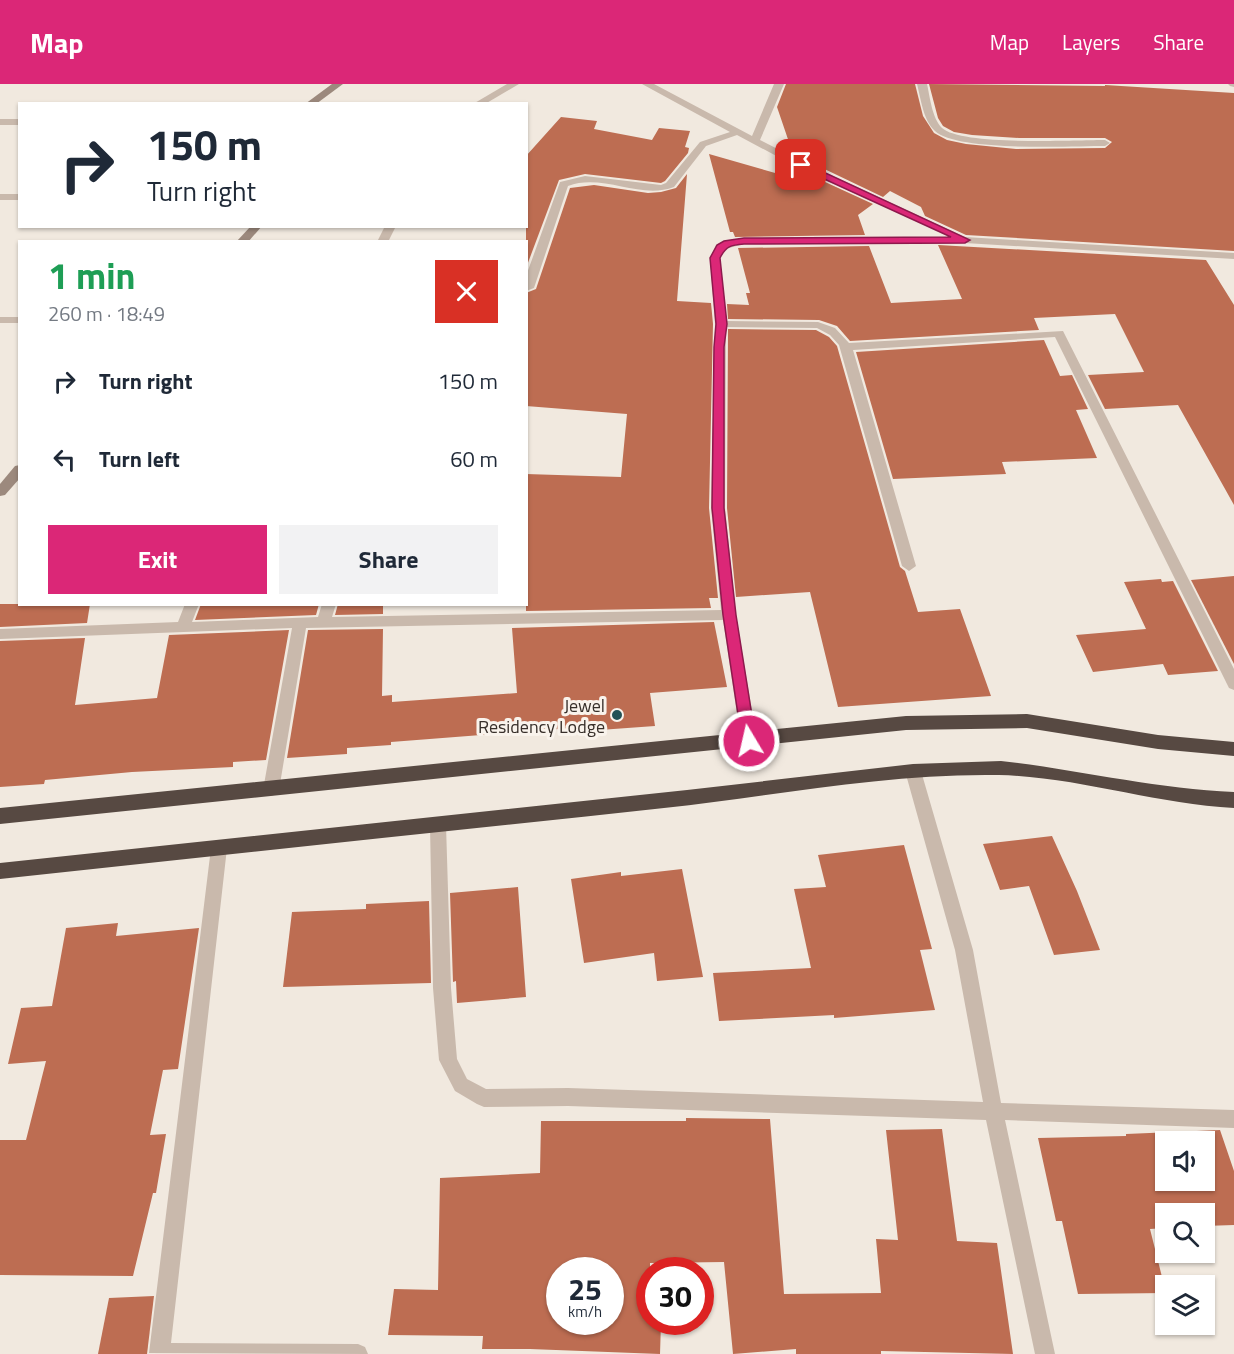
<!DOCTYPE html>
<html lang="en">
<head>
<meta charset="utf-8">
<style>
	body { margin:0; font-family:"Titillium Web",sans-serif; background:#f2f2f3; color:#1f2937; height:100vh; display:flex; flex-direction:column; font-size:22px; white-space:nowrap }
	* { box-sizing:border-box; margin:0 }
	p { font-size:20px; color:#747a83 }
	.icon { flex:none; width:33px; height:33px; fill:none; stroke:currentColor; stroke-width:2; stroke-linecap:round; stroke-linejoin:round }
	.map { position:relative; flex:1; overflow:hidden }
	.sheet { position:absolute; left:18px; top:156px; width:510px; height:366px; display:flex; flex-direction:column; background:#fff; border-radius:0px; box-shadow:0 2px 4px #0004 }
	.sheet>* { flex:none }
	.hud { position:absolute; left:18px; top:18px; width:510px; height:126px; border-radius:0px; box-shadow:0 2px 4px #0004; background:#fff; color:#1f2937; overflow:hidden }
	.controls { position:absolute; left:1155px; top:1047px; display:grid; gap:12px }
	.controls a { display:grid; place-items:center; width:60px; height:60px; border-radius:0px; background:#fff; box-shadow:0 2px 4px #0004; font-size:30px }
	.speed { position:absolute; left:546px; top:1173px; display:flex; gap:12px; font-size:30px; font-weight:700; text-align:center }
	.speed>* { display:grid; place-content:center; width:78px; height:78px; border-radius:50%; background:#fff; box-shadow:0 2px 4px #0004; line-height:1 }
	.speed small { font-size:15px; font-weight:400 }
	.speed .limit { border:9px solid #d22; background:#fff; color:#111 }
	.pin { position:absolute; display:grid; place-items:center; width:51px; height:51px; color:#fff; margin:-26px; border-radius:12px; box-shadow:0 3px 9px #0006 }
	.me { position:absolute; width:66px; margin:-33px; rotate:351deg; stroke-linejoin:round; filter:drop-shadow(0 0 4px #0008) }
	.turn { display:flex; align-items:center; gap:21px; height:126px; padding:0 30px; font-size:27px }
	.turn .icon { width:78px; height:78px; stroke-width:2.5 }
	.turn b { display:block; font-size:42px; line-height:51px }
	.round { display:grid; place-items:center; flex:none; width:63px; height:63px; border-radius:0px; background:#f2f2f3 }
	.headline { display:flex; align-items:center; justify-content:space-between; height:102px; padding:0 30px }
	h1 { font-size:36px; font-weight:700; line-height:45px; color:#1e9e55 }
	.cta { display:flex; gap:12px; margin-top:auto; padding:12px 30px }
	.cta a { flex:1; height:69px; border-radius:0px; background:#db2777; color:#fff; font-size:24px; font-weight:700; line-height:69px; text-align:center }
	.cta a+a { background:#f2f2f3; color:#1f2937 }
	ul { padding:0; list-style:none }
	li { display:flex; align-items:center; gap:18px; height:78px; padding:0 30px }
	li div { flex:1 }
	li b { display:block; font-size:22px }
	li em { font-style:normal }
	header { display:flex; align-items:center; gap:36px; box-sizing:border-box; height:84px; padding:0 30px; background:#db2777; color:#fff }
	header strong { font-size:28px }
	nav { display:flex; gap:33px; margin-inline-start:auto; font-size:21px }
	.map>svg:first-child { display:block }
</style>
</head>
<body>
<header>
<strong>Map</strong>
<nav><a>Map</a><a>Layers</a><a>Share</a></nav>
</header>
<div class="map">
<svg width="1234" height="1270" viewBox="0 0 1234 1270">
	<rect width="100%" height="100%" fill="#f1e9df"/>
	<g fill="#bd6d52" fill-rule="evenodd">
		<path d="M 786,0 L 915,0 L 923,32 L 934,49 L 947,56 L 966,60 L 1016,65 L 1105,64 L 1112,58 L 1105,54 L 1019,54 L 972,51 L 954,48 L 943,42 L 938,34 L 929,0 L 1105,2 L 1105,1 L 1234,9 L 1234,167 L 966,151 L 925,132 L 921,123 L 890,107 L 883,113 L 793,70 L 777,23 Z"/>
		<path d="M 561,33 L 597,37 L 594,45 L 652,56 L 659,44 L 690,47 L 685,63 L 689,64 L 688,69 L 665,97 L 661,99 L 585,90 L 559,96 L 526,184 L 526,72 Z"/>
		<path d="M 709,70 L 803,97 L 799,86 L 873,120 L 858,131 L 865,151 L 735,153 L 733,148 L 730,148 Z"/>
		<path d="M 687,90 L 677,217 L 711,219 L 713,240 L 709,424 L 718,514 L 709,514 L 711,524 L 526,527 L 526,390 L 621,393 L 627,330 L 526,322 L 526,209 L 536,205 L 570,104 L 594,101 L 648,109 L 661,108 L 676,104 Z"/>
		<path d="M 938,161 L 1206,176 L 1234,221 L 1234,421 L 1178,321 L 1105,325 L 1088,291 L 1144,288 L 1115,230 L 1034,234 L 1039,246 L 850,257 L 837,242 L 819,236 L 728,235 L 727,220 L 749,221 L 746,209 L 750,209 L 738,164 L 869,162 L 891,219 L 962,215 Z"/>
		<path d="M 728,245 L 816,246 L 829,253 L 837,262 L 900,483 L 905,487 L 918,528 L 960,525 L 991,612 L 838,623 L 810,508 L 736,513 L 727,424 Z"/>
		<path d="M 1044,256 L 1060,292 L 1072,291 L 1088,325 L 1076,326 L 1097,374 L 1002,378 L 1006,390 L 893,395 L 856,268 Z"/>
		<path d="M 1234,492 L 1234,580 L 1191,496 Z"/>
		<path d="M 1161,495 L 1162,498 L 1173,497 L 1218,587 L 1168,591 L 1163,580 L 1093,588 L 1076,551 L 1146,545 L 1124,498 Z"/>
		<path d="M 0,520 L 90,520 L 87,539 L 0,543 Z"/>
		<path d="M 201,520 L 319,520 L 316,531 L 195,536 Z"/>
		<path d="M 338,520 L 383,520 L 383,530 L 335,531 Z"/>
		<path d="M 714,538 L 727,603 L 650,609 L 655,642 L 572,648 L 572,644 L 391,658 L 391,661 L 347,664 L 347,670 L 287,674 L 308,546 L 383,545 L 382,612 L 392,611 L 392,618 L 517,609 L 512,544 Z"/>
		<path d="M 289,546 L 266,676 L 233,678 L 233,683 L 132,688 L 45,696 L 44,700 L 0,703 L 0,557 L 85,554 L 75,621 L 157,614 L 169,551 Z"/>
		<path d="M 1052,752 L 1077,807 L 1100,866 L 1054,871 L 1029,802 L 1000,806 L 983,760 Z"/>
		<path d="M 904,761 L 932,865 L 920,866 L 935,926 L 834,934 L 834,931 L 719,937 L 713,889 L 811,884 L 794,805 L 826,803 L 818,771 Z"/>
		<path d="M 682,785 L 703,893 L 657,897 L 654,869 L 584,879 L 571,795 L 621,788 L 621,792 Z"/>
		<path d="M 518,803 L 526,913 L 457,919 L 456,897 L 453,898 L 450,809 Z"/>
		<path d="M 429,817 L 431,899 L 283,903 L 292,828 L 366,825 L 366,820 Z"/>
		<path d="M 118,839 L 116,852 L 199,844 L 178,985 L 163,986 L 150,1051 L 166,1050 L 156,1109 L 153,1109 L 133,1192 L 0,1191 L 0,1056 L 26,1056 L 46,977 L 8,980 L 21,924 L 52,922 L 66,844 Z"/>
		<path d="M 686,1034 L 770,1035 L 784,1210 L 881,1209 L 876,1155 L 898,1156 L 886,1046 L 942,1045 L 957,1157 L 997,1159 L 1013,1270 L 881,1267 L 881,1270 L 796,1270 L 796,1265 L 733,1270 L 724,1178 L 650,1179 L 650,1238 L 661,1238 L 660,1270 L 530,1265 L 482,1265 L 483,1252 L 388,1251 L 394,1205 L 438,1206 L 440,1094 L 540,1089 L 541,1037 L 686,1037 ZM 560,1186 L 610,1186 L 610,1238 L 560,1238 Z"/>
		<path d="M 1220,1046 L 1234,1087 L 1234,1141 L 1204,1142 L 1204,1130 L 1166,1130 L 1166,1144 L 1150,1145 L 1166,1209 L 1078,1210 L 1062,1137 L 1056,1137 L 1038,1054 L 1126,1052 L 1126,1050 ZM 1166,1058 L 1204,1058 L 1204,1096 L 1166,1096 Z"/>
		<path d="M 154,1212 L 147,1270 L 98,1270 L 109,1214 Z"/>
	</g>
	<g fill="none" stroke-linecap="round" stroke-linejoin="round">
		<g fill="#c9b9ac" fill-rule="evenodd">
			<rect x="0" y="35" width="20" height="6"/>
			<rect x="0" y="110" width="20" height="6"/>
			<rect x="0" y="233" width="20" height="6"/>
		</g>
		<g fill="#c9b9ac" fill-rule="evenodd">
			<path d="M 507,0 L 519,0 L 485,20 L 473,20 Z"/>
			<path d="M 642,0 L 654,0 L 752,52 L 774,0 L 784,0 L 760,56 L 805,79 L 965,153 L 1234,169 L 1234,175 L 965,159 L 744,160 L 725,165 L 720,174 L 726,237 L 818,238 L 835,244 L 849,259 L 1063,247 L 1234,585 L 1234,606 L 1229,604 L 1227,600 L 1055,253 L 853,266 L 916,482 L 909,487 L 902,482 L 839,261 L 830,251 L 817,244 L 726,243 L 725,424 L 736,531 L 757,657 L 754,661 L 744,661 L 741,657 L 723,536 L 306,544 L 279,706 L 277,710 L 271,712 L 265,710 L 263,706 L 292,544 L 0,555 L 0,545 L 178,538 L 185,520 L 199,520 L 192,538 L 318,533 L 322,520 L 336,520 L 332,533 L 721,526 L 711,424 L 715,240 L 710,174 L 716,161 L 724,157 L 744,154 L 951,153 L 797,83 L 737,51 L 706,62 L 674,103 C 640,116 603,89 568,102 L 534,204 L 526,207 L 526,192 L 560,98 L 585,92 L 661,101 L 666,99 L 700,58 L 730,48 Z"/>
			<path d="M 917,0 L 927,0 C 930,13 932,34 942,44 C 962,62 1074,56 1105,56 L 1110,59 L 1105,62 C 1072,62 957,68 935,47 C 923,36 921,15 917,0 Z"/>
			<path d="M 1228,0 L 1234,0 L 1234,3 L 1230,2 Z"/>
			<path d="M 385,142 L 396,142 L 388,158 L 377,158 Z"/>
			<path d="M 913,681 L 918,683 L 921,687 L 973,866 L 1001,1019 L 1234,1026 L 1234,1044 L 1005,1036 L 1055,1270 L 1035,1270 L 986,1036 L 568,1022 L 484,1023 L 477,1020 L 455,1007 L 439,976 L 433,904 L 430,741 L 432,736 L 438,734 L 444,736 L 446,741 L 451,904 L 457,975 L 467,995 L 486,1005 L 568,1004 L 983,1018 L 955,866 L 905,687 L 908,683 Z"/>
			<path d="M 219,757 L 225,759 L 227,764 L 171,1259 L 358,1260 L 365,1263 L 368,1270 L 149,1269 L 211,764 L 213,759 Z"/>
		</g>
		<g fill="#9c897d" fill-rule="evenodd">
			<path d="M 332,0 L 343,0 L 316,20 L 305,20 Z"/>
			<path d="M 251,142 L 262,142 L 248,158 L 236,158 Z"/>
			<path d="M 20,381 L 20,394 L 5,411 L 0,412 L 0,400 L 15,382 Z"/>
		</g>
		<g fill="#574942" fill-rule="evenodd">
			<path d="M 1027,630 L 1158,651 L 1234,658 L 1234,672 L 1158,665 L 1027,644 L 906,646 L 0,740 L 0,724 L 906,632 Z"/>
			<path d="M 1001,677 C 1079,686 1156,705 1234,708 L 1234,724 C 1155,720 1078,693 999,691 C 887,689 775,712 664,724 C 443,748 221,771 0,795 L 0,779 L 687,706 L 913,680 Z"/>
		</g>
	</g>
	<path fill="#db2777" stroke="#8e194d" stroke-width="1.5" d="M 798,79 L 804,79 L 970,156 L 965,159 L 744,160 C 731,161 726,162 720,174 L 727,240 L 724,263 L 724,424 L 736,531 L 756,657 L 749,662 L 742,657 L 723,531 L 712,424 L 714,263 L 716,240 L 710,174 L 717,161 L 724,157 L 744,154 L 951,153 L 798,83 Z"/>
	<circle fill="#235256" stroke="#f9f3ec" stroke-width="2" cx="617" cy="631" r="6"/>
	<g text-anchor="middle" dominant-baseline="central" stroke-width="6" stroke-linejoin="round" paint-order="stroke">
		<g font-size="18" fill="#372f2a" stroke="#f9f3ec" text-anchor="end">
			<text x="605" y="621">Jewel<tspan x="605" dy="21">Residency Lodge</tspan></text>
		</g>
	</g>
</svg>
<div class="controls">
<a><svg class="icon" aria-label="sound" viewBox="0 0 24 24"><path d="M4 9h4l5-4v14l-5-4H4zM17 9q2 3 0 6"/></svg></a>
<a><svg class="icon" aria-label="search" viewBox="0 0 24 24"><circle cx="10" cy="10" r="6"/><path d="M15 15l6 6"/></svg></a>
<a><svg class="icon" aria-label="layers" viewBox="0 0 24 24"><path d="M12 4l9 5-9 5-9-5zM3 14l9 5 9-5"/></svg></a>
</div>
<div class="speed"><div>25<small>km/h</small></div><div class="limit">30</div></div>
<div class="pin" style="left:801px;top:81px;background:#d93025"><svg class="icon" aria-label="arrive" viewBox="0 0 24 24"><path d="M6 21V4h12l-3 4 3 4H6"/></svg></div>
<svg class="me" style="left:749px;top:657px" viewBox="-20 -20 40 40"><circle r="17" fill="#db2777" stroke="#fff" stroke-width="3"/><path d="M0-11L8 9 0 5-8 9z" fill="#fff"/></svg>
<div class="hud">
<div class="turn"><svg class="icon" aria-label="right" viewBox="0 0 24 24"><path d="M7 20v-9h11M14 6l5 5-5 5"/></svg><div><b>150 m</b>Turn right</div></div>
</div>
<section class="sheet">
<div class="headline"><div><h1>1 min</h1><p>260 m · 18:49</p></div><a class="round" style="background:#d93025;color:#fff"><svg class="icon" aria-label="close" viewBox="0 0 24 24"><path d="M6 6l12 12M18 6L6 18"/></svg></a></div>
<ul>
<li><svg class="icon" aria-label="right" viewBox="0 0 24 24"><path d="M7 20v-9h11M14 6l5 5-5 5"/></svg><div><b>Turn right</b></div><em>150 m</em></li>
<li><svg class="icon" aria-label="left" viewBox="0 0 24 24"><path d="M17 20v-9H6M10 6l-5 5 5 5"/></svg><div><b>Turn left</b></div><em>60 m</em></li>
</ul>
<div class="cta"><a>Exit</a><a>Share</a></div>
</section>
</div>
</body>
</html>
